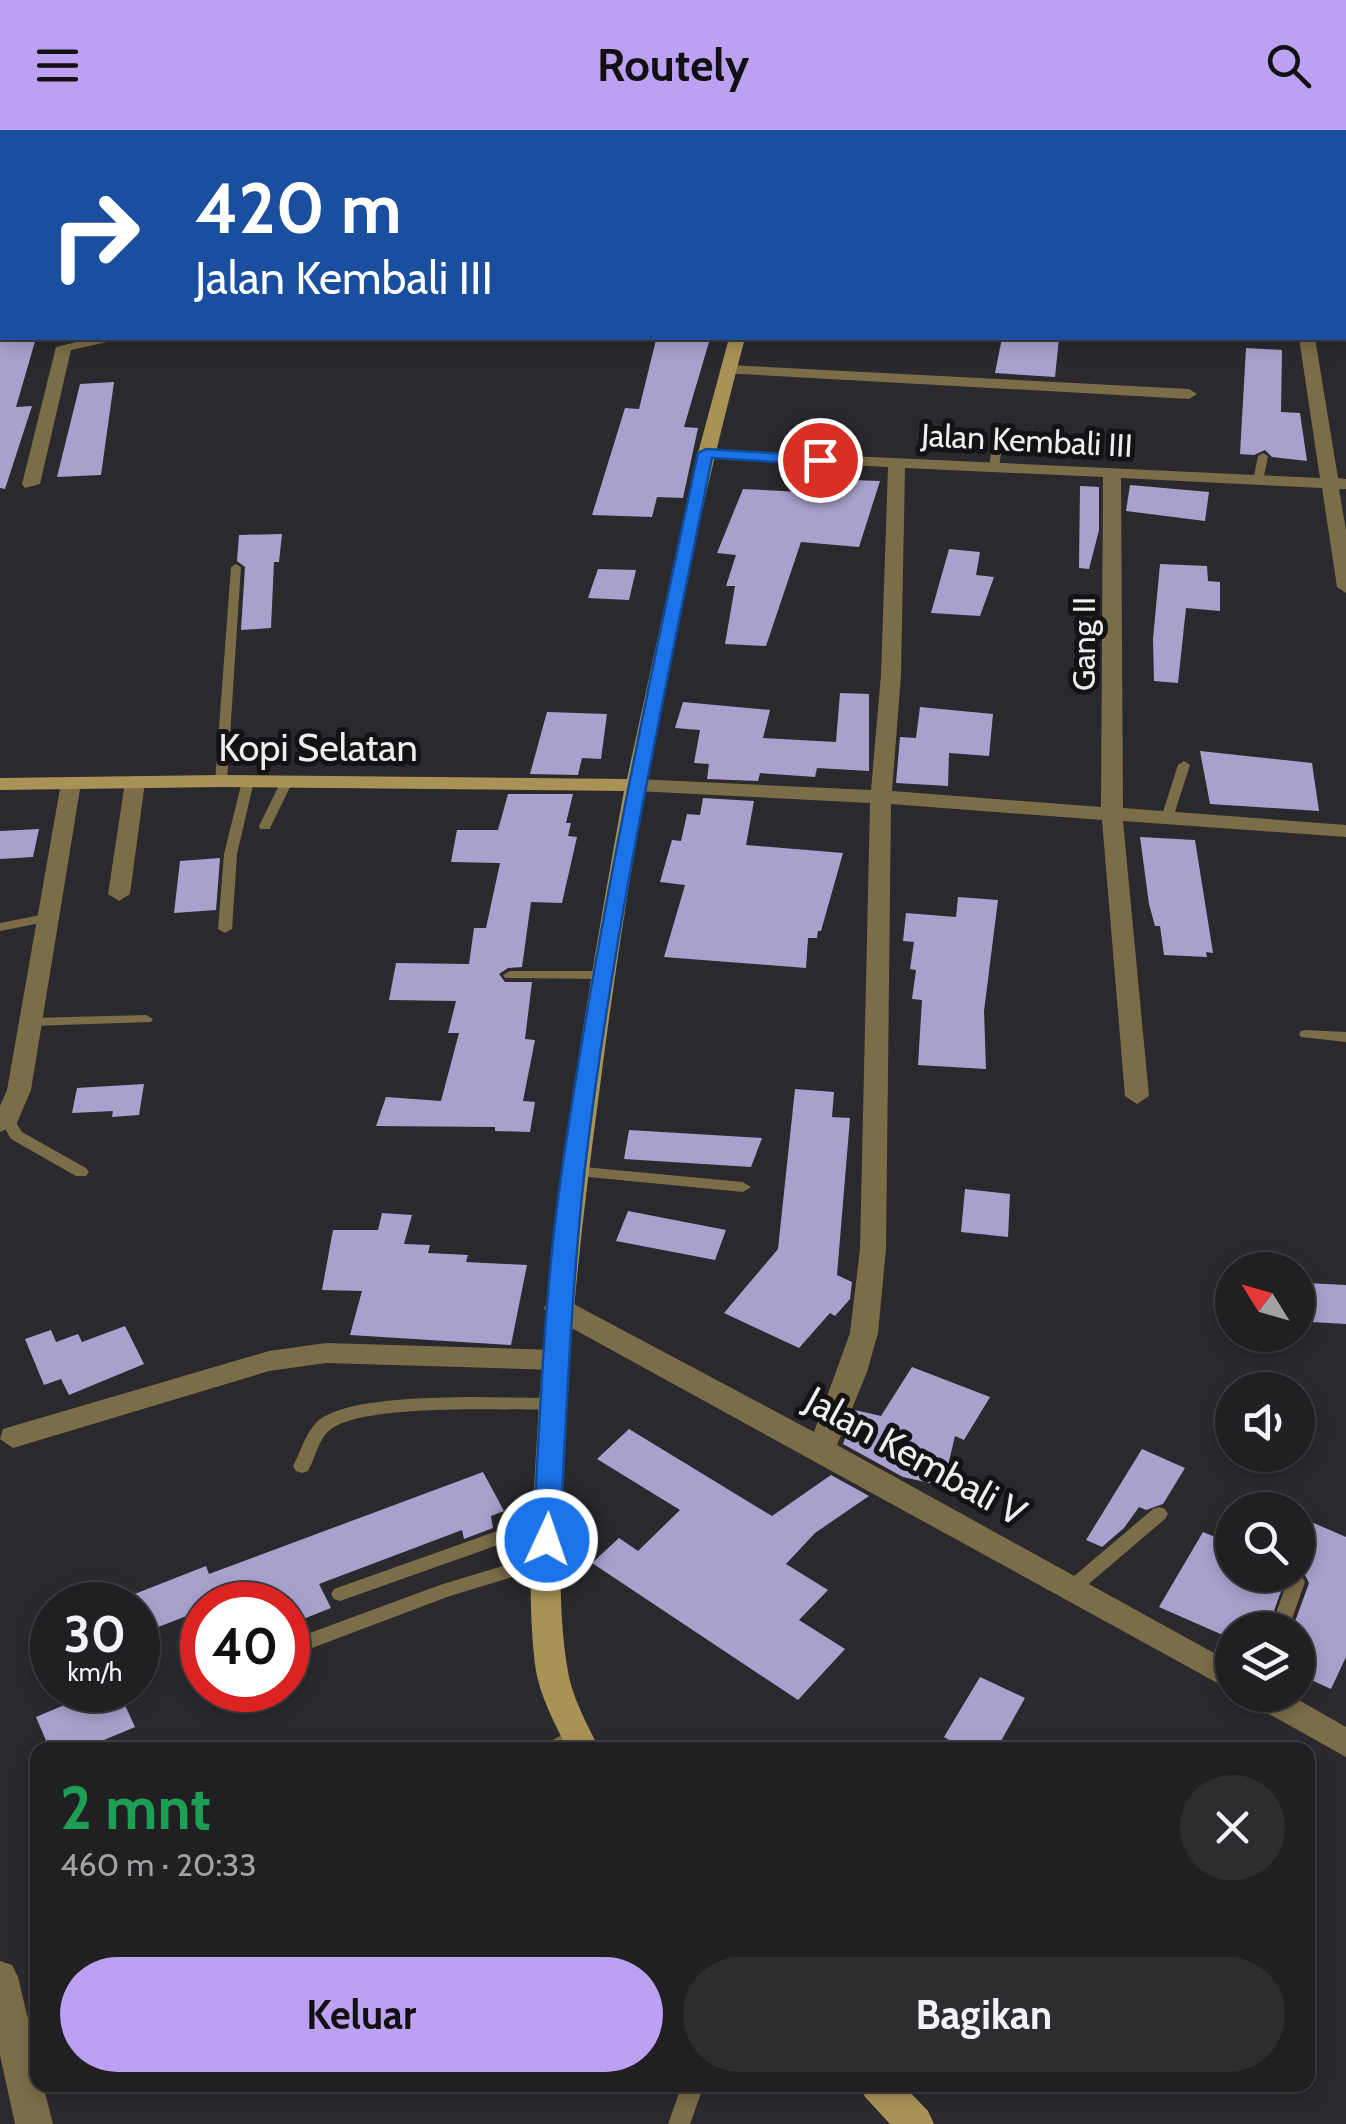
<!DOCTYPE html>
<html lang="id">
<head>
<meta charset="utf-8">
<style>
	body { margin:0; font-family:Cabin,sans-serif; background:#2d2c2f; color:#f1f3f6; height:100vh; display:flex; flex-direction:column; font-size:38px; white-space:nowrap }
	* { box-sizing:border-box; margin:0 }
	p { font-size:32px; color:#a2a2a5 }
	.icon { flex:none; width:55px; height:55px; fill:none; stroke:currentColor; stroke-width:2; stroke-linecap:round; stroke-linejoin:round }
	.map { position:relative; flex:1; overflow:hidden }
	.drawer { position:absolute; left:30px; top:1612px; width:1285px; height:350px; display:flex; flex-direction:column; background:#201f22; border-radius:20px; box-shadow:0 5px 15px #0003,0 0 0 2px #3d3d40 }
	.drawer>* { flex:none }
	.hud { position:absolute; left:0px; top:0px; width:1348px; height:210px; box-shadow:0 5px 15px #0003,0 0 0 2px #3d3d40; background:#1a4fa0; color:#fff; overflow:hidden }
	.needle { width:65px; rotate:307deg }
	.tools { position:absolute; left:1215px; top:1122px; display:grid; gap:20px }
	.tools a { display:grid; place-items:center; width:100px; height:100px; border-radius:50%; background:#201f22; box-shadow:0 5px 15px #0003,0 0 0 2px #3d3d40; font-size:50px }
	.speed { position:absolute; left:30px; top:1452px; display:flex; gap:20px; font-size:50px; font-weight:700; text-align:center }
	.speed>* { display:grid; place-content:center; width:130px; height:130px; border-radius:50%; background:#201f22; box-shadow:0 5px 15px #0003,0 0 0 2px #3d3d40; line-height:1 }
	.speed small { font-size:25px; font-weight:400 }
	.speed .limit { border:15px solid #d22; background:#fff; color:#111 }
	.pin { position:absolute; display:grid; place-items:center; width:85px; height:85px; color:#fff; margin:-42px; border:5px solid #fff; border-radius:50%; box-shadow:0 2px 10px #0007 }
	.me { position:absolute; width:110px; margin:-55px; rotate:3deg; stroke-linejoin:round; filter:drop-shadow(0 0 8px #0008) }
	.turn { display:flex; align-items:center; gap:35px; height:210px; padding:0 30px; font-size:45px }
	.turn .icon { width:130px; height:130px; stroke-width:2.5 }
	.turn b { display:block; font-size:70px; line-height:85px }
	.round { display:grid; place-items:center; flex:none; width:105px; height:105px; border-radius:52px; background:#2d2c2f }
	.headline { display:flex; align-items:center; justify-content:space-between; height:170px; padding:0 30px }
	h1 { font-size:60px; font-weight:700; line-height:75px; color:#1e9e55 }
	.action { display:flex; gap:20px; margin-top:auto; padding:20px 30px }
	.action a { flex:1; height:115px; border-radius:60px; background:#bca0f2; color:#111; font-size:40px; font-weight:700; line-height:115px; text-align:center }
	.action a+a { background:#2d2c2f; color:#f1f3f6 }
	header { display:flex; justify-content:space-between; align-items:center; height:130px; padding:0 30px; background:#bca0f2; color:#111; font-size:45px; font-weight:700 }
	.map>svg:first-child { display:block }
</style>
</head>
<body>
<header><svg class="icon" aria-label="menu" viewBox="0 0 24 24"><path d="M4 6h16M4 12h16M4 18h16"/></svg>Routely<svg class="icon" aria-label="search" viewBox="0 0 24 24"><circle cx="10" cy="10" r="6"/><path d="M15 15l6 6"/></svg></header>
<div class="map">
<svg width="1346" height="1994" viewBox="0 0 1346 1994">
	<rect width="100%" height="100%" fill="#2a292d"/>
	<g fill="#a9a1cd">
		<path d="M 0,208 L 36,208 L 16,277 L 32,276 L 5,359 L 0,358 Z"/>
		<path d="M 1002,208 L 1059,208 L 1055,247 L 995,243 Z"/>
		<path d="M 656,210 L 709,212 L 684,297 L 698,298 L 683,368 L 657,367 L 652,387 L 592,385 L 625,278 L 639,279 Z"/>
		<path d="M 1246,218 L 1282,220 L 1281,282 L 1300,283 L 1307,331 L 1272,327 L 1265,320 L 1254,325 L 1240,324 Z"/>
		<path d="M 114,252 L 101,345 L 57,347 L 80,254 Z"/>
		<path d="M 824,349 L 880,351 L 859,417 L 801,412 L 766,516 L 725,514 L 735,456 L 726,456 L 736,425 L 717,423 L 743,359 L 822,363 Z"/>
		<path d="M 1130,355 L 1209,362 L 1205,391 L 1126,381 Z"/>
		<path d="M 1080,356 L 1099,357 L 1099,400 L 1089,439 L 1079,438 Z"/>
		<path d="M 282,404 L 279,432 L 274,432 L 271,498 L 241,500 L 245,437 L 237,431 L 239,405 Z"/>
		<path d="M 949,419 L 980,422 L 976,445 L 994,447 L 980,486 L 931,483 Z"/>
		<path d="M 1160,434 L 1207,436 L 1208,451 L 1220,452 L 1220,481 L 1186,478 L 1178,553 L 1154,551 L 1153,509 Z"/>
		<path d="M 598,439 L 636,440 L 629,470 L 588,468 Z"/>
		<path d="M 840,563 L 869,564 L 869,641 L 817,638 L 815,647 L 760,643 L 758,651 L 707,649 L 709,634 L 694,633 L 700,600 L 675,598 L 683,572 L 770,580 L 763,608 L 836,612 Z"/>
		<path d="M 920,577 L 993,584 L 989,626 L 949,623 L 948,656 L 896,653 L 900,607 L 916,608 Z"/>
		<path d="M 547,582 L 607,584 L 601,629 L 582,628 L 578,645 L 530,644 Z"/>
		<path d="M 1200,621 L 1312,633 L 1319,681 L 1210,674 Z"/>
		<path d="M 508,664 L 573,664 L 566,693 L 571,693 L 568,706 L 577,707 L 562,773 L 531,772 L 522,837 L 508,838 L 499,844 L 505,852 L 532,852 L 525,909 L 535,910 L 523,971 L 535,972 L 530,1002 L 495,1001 L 495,997 L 376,996 L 386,967 L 441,971 L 459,903 L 448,903 L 456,871 L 389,870 L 396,833 L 469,834 L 474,798 L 486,798 L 500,733 L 451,732 L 457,700 L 498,700 Z"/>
		<path d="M 703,668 L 754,671 L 746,715 L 843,723 L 821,801 L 818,801 L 817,808 L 808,808 L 806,838 L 664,827 L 685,755 L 660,752 L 672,710 L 681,711 L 687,684 L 700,685 Z"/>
		<path d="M 39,699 L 33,727 L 0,729 L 0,701 Z"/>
		<path d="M 1140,707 L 1195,710 L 1213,823 L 1206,822 L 1207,827 L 1164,825 L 1160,796 L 1155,796 L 1149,774 Z"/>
		<path d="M 220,728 L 216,780 L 174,783 L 180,731 Z"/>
		<path d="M 958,767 L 998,770 L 984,881 L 986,939 L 918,935 L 922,870 L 912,869 L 916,840 L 910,839 L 914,812 L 903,811 L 906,783 L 956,787 Z"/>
		<path d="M 144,954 L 139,985 L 112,987 L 113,981 L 72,983 L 77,958 Z"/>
		<path d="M 795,959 L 834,962 L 832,987 L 850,988 L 837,1145 L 852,1152 L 850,1169 L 835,1186 L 830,1183 L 799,1218 L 724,1183 L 778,1119 Z"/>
		<path d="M 629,1000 L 762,1008 L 751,1037 L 624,1029 Z"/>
		<path d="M 965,1059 L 1010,1064 L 1008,1107 L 961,1102 Z"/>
		<path d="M 628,1081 L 726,1100 L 715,1130 L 616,1111 Z"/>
		<path d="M 382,1083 L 412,1085 L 404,1114 L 430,1115 L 428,1123 L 468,1125 L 466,1132 L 527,1135 L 511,1215 L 350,1205 L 362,1161 L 322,1160 L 333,1100 L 378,1100 Z"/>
		<path d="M 1306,1153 L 1346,1155 L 1346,1194 L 1312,1192 Z"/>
		<path d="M 125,1196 L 144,1234 L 69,1265 L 61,1249 L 44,1255 L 25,1209 L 51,1200 L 56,1212 L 78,1204 L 82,1212 Z"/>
		<path d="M 912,1237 L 990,1267 L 964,1310 L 955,1306 L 943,1356 L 903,1347 L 843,1314 L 855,1280 L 881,1286 Z"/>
		<path d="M 629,1299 L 772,1386 L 831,1345 L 869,1366 L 815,1403 L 786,1434 L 828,1460 L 799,1490 L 845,1519 L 798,1570 L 592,1433 L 619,1408 L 638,1421 L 680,1380 L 597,1329 Z"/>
		<path d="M 1142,1319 L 1185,1338 L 1163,1374 L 1146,1380 L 1139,1377 L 1124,1398 L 1102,1417 L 1086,1410 Z"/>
		<path d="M 483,1342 L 504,1381 L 491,1386 L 493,1398 L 464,1409 L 462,1400 L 319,1454 L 331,1478 L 288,1495 L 288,1475 L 261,1475 L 254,1459 L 214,1475 L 202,1475 L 202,1480 L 148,1501 L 132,1465 L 206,1436 L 209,1444 Z"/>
		<path d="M 1309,1391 L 1346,1407 L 1346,1527 L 1331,1559 L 1298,1544 L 1298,1500 L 1292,1500 L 1309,1453 L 1305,1445 L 1298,1441 L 1298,1412 Z"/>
		<path d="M 1203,1402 L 1232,1414 L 1232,1445 L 1287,1445 L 1267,1500 L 1232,1500 L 1232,1509 L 1159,1477 Z"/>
		<path d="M 980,1547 L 1025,1568 L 996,1620 L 945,1620 L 951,1611 L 944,1607 Z"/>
		<path d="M 100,1560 L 118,1560 L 135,1597 L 80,1620 L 50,1620 L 36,1587 Z"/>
	</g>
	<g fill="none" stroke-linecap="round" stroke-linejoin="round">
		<g fill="#7b6d48" fill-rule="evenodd">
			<path d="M 577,0 L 585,0 L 584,2 L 576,2 Z"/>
			<path d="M 998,0 L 1006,0 L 1004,2 L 996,2 Z"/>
			<path d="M 999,301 L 1004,304 L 999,337 L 994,340 L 989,337 L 994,304 Z"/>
			<path d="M 1263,323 L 1268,326 L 1263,351 L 1258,354 L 1253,351 L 1258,326 Z"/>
			<path d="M 236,434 L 241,437 L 227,651 L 221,655 L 215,651 L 231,437 Z"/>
			<path d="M 1184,631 L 1190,635 L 1173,688 L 1172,691 L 1162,691 L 1161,688 L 1178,635 Z"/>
			<path d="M 248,647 L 254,651 L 237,724 L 232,799 L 225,803 L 218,799 L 224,724 L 242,651 Z"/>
			<path d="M 287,647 L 293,651 L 271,696 L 270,699 L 260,699 L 259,696 L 281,651 Z"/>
			<path d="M 46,784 L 51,785 L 53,788 L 51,791 L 0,801 L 0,793 Z"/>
			<path d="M 510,841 L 602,841 L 609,845 L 602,849 L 505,848 L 503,845 Z"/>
			<path d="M 146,885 L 153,889 L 151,892 L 31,896 L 24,892 L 31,888 Z"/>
			<path d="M 1306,900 L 1346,902 L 1346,912 L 1301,907 L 1299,904 L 1301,901 Z"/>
			<path d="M 7,984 L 12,986 L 22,1002 L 86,1038 L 89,1042 L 86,1046 L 76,1046 L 11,1009 L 0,990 L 2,986 Z"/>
			<path d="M 573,1036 L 743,1052 L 751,1057 L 743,1062 L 568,1045 L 565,1041 Z"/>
			<path d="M 469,1267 L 554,1268 L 560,1270 L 563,1274 L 560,1278 L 554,1280 C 509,1280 362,1273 330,1300 C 319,1308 315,1329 308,1341 L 302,1343 L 296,1341 L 293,1336 C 300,1323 305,1305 315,1294 C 339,1267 434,1268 469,1267 Z"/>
			<path d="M 1159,1377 L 1165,1379 L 1168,1384 L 1165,1389 L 1078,1463 L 1072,1465 L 1066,1463 L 1063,1458 L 1066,1453 L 1153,1379 Z"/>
			<path d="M 548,1383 L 554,1385 L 557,1390 L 554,1395 L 340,1471 L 334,1469 L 331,1464 L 334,1459 Z"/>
			<path d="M 546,1423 L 552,1425 L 555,1430 L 552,1435 L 450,1466 L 288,1527 L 288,1511 L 440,1455 Z"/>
			<path d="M 1297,1445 L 1302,1447 L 1305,1452 L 1288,1500 L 1270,1500 L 1287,1452 L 1290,1447 Z"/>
			<path d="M 577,1597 L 584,1599 L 587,1605 C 577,1622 560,1620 542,1620 L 545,1614 Z"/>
			<path d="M 682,1955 L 704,1955 L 690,1994 L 668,1994 Z"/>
		</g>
		<g fill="#7b6d48" fill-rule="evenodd">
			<rect x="11" y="0" width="12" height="2"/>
			<rect x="148" y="0" width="12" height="2"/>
			<rect x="441" y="0" width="12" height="2"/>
			<path d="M 816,0 L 850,0 L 851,2 L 817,2 Z"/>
			<rect x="1135" y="0" width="12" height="2"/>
			<rect x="1284" y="0" width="12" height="2"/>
			<rect x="1345" y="45" width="1" height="8"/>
			<path d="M 93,208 L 125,208 L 71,220 L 40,354 L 25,358 L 22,354 L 56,217 Z"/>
			<path d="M 1299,208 L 1315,208 L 1338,348 L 1346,349 L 1346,359 L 1339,359 L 1346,400 L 1346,463 L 1337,457 L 1322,358 L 1121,348 L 1123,678 L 1346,695 L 1346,707 L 1123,691 L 1149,966 L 1137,974 L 1125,966 L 1102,690 L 891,674 L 886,1119 L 878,1203 L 867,1242 L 837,1315 L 1232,1533 L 1232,1561 L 548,1185 L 544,1178 L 548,1171 L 568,1171 L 814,1302 L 850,1203 L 860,1119 L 870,673 L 636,661 L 626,655 L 636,649 L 871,660 L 881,545 L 888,337 L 706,328 L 700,327 L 700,319 L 1320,348 ZM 905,338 L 1103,347 L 1101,677 L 892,661 L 901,545 Z"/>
			<path d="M 728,235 L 1189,259 L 1197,264 L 1189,269 L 722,243 L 720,240 Z"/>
			<path d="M 135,646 L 145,652 L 130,764 L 119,771 L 108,764 L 125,652 Z"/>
			<path d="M 71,647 L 81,653 L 31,960 L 16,995 L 0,1002 L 0,976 L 7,960 L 61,653 Z"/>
			<path d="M 326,1213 L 556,1220 L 566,1223 L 570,1230 L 566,1237 L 556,1240 L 326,1233 L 269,1241 L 13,1318 L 0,1309 L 3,1299 L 13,1296 L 269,1221 Z"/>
			<path d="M 1246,1565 L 1290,1565 L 1346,1597 L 1346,1627 L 1251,1574 Z"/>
			<path d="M 0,1831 L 12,1835 L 18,1847 L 38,1931 L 38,1955 L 43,1955 L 53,1994 L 15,1994 L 0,1925 Z"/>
		</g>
		<g fill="#a99255" fill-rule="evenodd">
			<rect x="786" y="0" width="12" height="2"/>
			<path d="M 729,208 L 745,208 C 679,456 631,710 599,964 C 585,1069 572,1173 567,1280 C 564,1364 554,1452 567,1536 C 571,1566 587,1594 600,1620 L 568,1620 C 555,1594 539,1565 535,1535 C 526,1460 533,1383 537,1308 C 549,1090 585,875 624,661 L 221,657 L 0,660 L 0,648 L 221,645 L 627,649 L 698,323 Z"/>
			<path d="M 860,1955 L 903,1955 L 928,1981 L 934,1994 L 890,1994 L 865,1967 Z"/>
		</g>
	</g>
	<path fill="#1a73e8" stroke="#114b97" stroke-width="2.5" d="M 706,319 L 820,326 L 828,330 L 820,335 L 712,328 C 664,566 612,805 584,1046 C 571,1168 566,1288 560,1410 L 556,1418 L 547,1421 L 537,1418 L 533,1410 C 540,1286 544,1162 562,1039 C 597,799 647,561 698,323 Z"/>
	<g text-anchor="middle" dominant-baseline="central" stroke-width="10" stroke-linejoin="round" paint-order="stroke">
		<g font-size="32" fill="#eeeef0" stroke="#131214">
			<text transform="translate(1027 310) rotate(3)">Jalan Kembali III</text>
			<text transform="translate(1083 514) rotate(-90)">Gang II</text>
		</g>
		<g font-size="38" fill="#eeeef0" stroke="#131214">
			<text x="318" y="617">Kopi Selatan</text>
			<text transform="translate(916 1326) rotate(29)">Jalan Kembali V</text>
		</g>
	</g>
</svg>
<div class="tools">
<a><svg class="needle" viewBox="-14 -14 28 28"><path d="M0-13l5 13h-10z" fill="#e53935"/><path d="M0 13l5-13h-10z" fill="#a2a2a5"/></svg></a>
<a><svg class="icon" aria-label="sound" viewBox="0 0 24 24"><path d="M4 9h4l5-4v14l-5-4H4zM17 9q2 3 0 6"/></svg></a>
<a><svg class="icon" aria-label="search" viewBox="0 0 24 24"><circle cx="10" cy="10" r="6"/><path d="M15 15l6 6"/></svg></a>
<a><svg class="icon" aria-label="layers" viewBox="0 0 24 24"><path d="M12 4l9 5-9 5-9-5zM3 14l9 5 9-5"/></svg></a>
</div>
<div class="speed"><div>30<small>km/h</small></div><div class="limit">40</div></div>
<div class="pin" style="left:820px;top:330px;background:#d93025"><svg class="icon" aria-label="arrive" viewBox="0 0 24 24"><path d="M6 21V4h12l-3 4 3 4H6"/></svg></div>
<svg class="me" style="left:547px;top:1410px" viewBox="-20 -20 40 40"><circle r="17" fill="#1a73e8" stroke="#fff" stroke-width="3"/><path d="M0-11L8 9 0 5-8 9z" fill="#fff"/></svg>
<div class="hud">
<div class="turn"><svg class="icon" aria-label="right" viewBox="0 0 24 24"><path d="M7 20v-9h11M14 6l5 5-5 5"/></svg><div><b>420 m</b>Jalan Kembali III</div></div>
</div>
<section class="drawer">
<div class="headline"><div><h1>2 mnt</h1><p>460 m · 20:33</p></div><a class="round"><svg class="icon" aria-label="close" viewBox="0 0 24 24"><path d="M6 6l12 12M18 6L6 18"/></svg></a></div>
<div class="action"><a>Keluar</a><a>Bagikan</a></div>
</section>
</div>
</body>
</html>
